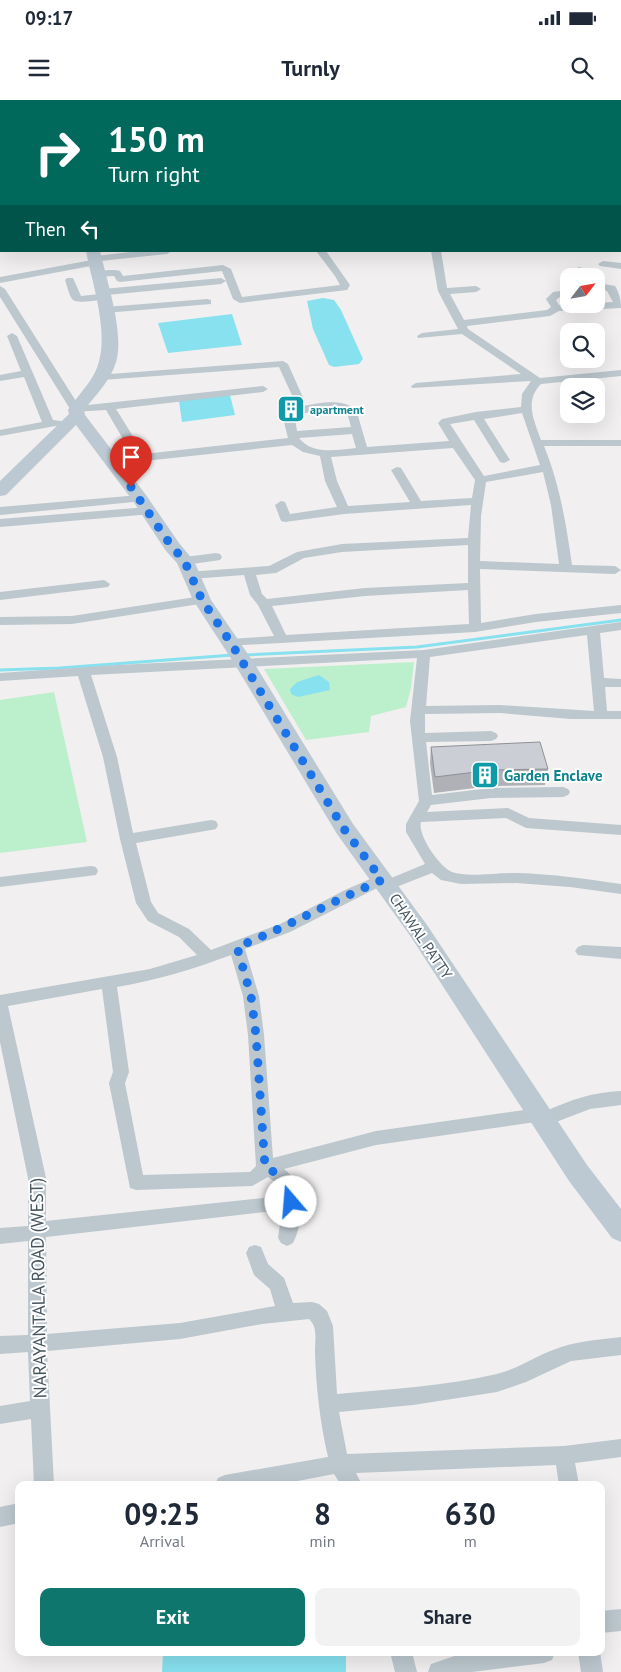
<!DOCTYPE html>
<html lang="en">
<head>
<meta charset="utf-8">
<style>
	body { margin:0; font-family:"PT Sans",sans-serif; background:#f2f2f3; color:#1f2937; height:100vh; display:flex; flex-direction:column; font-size:19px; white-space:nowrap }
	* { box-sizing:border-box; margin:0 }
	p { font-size:16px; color:#747a83 }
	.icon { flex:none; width:28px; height:28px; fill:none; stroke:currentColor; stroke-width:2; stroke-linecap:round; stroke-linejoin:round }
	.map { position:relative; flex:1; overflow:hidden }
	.sheet { position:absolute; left:15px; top:1381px; width:590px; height:175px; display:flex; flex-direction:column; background:#fff; border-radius:10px; box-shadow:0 5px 20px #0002 }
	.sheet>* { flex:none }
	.banner { position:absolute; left:0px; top:0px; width:621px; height:152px; box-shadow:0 5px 20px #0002; background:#00695c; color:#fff; overflow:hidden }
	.needle { width:32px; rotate:59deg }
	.controls { position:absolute; left:560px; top:168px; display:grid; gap:10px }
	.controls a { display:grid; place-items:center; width:45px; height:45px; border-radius:10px; background:#fff; box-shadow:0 5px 20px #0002; font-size:25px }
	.pin { position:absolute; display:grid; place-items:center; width:42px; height:42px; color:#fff; margin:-51px -21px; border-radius:50% 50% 50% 0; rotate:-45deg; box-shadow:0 0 5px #0007 }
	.pin .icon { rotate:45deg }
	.me { position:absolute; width:55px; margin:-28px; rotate:342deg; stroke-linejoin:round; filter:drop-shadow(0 0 4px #0008) }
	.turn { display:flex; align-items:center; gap:18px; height:105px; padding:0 25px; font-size:22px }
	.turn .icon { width:65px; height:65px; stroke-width:2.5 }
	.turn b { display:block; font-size:35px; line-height:42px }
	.then { display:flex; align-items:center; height:48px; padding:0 25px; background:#0003; gap:10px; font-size:19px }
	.eta { display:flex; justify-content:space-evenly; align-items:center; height:85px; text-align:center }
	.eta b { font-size:30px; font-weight:700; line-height:35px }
	.primary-button { display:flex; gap:10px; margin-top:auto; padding:10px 25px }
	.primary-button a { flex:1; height:58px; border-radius:10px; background:#0f766e; color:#fff; font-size:20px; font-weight:700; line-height:58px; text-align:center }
	.primary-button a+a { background:#f2f2f3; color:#1f2937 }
	.status { display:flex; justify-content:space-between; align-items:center; height:35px; padding:0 25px; background:#fff; direction:ltr }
	.status svg { height:14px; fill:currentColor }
	header { display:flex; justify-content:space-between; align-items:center; height:65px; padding:0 25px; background:#fff; font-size:22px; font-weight:700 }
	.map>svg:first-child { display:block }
</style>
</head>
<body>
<div class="status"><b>09:17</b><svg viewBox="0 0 49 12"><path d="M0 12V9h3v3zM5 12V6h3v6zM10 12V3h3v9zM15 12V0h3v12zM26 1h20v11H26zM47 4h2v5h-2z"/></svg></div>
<header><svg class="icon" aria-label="menu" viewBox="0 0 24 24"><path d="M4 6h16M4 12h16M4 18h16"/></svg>Turnly<svg class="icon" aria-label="search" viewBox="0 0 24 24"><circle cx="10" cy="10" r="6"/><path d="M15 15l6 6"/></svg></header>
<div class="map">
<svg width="621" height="1572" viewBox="0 0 621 1572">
	<rect width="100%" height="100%" fill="#f1efef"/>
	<g fill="#bcf0cc">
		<path d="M 414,562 L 411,588 L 406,607 L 371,616 L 369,632 L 306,640 L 264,569 Z"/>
		<path d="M 54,592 L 87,742 L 0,753 L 0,600 Z"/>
	</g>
	<g fill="#87e1ef">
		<path d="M 323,198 L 334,200 L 341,210 L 363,259 L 359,264 L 334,267 L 329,265 L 313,229 L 307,201 Z"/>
		<path d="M 232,214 L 242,245 L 168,253 L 158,223 Z"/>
		<path d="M 230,295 L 235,315 L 182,322 L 179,301 Z"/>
		<path d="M 319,575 L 329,582 L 330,590 L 298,597 L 291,594 L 290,589 L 297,582 Z"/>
		<path d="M 163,1553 L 346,1553 L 346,1572 L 162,1572 Z"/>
	</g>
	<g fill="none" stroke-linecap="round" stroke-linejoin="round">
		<g stroke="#87e1ef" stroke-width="3">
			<path d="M 245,555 L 417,547 L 621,520"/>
			<path d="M 0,570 L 60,568 L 233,555"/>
		</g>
		<g fill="#bcc7ce" fill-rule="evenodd">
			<path d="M 409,0 L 417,0 L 418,1 L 410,1 Z"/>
			<path d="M 611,0 L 619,0 L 620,1 L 612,1 Z"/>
			<rect x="620" y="13" width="1" height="6"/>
			<rect x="0" y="23" width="1" height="6"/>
			<rect x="620" y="29" width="1" height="6"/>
			<rect x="620" y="89" width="1" height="6"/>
			<rect x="620" y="126" width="1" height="7"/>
			<path d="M 139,151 L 172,151 L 167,154 L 100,161 L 96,165 L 0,183 L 0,177 L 92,160 L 93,157 L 96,156 Z"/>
			<path d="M 316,151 L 326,151 L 350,185 L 347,190 L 240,203 L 233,199 L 226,181 L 221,184 L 107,195 L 109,197 C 105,200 77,204 73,200 C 69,196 67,185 65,180 L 67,178 L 73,178 L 81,196 L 100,194 L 98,192 L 103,189 L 221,178 L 226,181 L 222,171 L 120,182 L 117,181 L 114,176 L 96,177 L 94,175 C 100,170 113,169 120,171 L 123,176 L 223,165 L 231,169 L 242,197 L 340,185 L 335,176 Z"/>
			<path d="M 431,151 L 441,151 L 447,188 L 476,186 L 481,189 L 476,192 L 450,194 L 464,220 L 547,210 L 551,207 L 546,199 L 553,192 L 569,190 L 569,196 L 560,197 L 556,200 L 559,205 L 613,202 L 607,191 L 598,187 L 603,184 L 615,186 C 619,193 621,199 621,208 L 559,211 L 550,216 L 467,226 L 468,229 L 540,278 L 621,270 L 621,276 L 541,284 C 524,301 534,320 541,340 L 621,340 L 621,346 L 544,346 C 560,385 566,424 572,465 L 615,466 L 621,470 L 615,474 L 480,469 L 481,523 L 536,514 L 621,505 L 621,513 L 536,522 L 475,532 L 226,546 L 225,543 L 226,540 L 231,539 L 274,536 L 258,505 L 250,495 L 244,475 L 191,479 L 185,475 L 187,472 L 269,466 L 297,452 L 342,444 L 468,438 L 471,405 L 344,414 L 285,422 L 281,421 L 275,405 L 281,401 L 285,402 L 290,414 L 337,407 L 325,381 L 320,356 L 303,352 L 292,345 L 107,365 L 105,363 L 107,361 L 133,356 L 106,310 L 72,312 L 0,197 L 0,186 L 5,189 L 79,306 L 263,286 L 268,289 L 263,292 L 116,309 L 144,354 L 288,338 L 283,318 L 295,302 L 279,267 L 101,280 L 97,279 L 96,277 L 97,275 L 283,261 L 288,264 L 305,302 L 303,306 C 320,303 340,298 356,309 L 367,347 L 449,341 L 438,323 L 442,319 L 476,312 L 521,307 L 522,294 L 531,281 L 412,288 L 411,286 L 416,283 L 521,274 L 462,234 L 418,238 L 417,236 L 422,233 L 458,229 L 438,191 ZM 333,309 L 347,312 L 351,327 L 297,331 L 295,318 L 297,314 ZM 522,313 L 540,365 L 484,376 L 450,324 L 474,320 L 500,362 L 504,363 L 510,360 L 484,319 ZM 352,334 L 356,348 C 337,350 312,355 299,338 ZM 453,348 L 475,380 L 472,398 L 421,401 L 401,368 L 397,367 L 391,370 L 410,402 L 348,406 L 337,381 L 331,357 ZM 543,372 L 551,405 L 559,464 L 480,461 L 481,416 L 486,382 ZM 468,445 L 468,483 L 365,488 L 267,499 L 262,494 L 256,475 L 276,473 L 304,458 L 342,452 ZM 468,490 L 469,524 L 286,535 L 272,506 L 365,496 Z"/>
			<path d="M 603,161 L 621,163 L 621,169 L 600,166 L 598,164 Z"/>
			<path d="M 579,167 L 582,168 L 586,176 L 576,176 L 574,170 Z"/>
			<path d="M 207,199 L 211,200 L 211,204 L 105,213 L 100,210 L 105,207 Z"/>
			<path d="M 12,233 L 17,236 L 53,320 L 61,321 L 63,323 L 61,325 L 0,336 L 0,330 L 42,322 L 24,277 L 0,281 L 0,275 L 21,271 L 7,236 Z"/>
			<path d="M 140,395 L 146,399 L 144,401 L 0,415 L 0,407 Z"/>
			<path d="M 148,407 L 154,411 L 152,414 L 0,427 L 0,419 Z"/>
			<path d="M 216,453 L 220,454 L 222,457 L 220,460 L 185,465 L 179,461 L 185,457 Z"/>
			<path d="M 104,480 L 110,484 L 108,487 L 0,500 L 0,492 Z"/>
			<path d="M 202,496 L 206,497 L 208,500 L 206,503 L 72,524 L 0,525 L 0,517 L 72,516 Z"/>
			<path d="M 621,522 L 621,530 L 600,533 L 604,578 L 621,579 L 621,587 L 605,587 L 607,611 L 621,611 L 621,619 L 571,619 L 500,613 L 425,614 L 425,633 L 491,631 L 496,633 L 498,636 L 496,639 L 491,641 L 426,642 L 432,695 L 491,688 L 563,687 L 568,689 L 570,692 L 568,695 L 563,697 L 491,698 L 431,705 L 427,712 L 508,708 L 529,718 L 621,725 L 621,735 L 526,728 L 506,718 L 421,722 C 417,734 439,767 452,772 C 468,778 499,772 517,773 C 552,774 586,779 621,784 L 621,794 L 570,787 L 516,783 L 461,784 L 441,780 L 432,773 L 386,791 L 379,787 L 290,832 L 245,849 L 259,896 L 264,935 L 273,1058 L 376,1031 L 539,1008 L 546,1011 C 570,1000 594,992 621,991 L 621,1005 L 590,1009 L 543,1027 L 536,1022 L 376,1045 L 284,1069 C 305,1084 304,1122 293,1143 L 287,1146 L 281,1143 L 278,1138 L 282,1110 L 46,1137 L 47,1234 L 180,1223 L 275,1206 L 270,1189 L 254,1175 L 246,1153 L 249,1147 L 255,1145 L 261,1147 L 268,1164 L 284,1178 L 293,1203 L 312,1202 L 319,1204 L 327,1211 L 333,1226 L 337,1294 C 389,1289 447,1286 497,1274 C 517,1269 534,1257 553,1250 C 575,1241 598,1240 621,1237 L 621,1255 L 571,1261 L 526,1282 L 497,1292 L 413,1305 L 339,1312 L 347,1354 L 564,1346 L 621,1339 L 621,1357 L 575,1363 L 579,1385 L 559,1385 L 556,1365 L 356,1373 L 362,1385 L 341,1385 L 334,1374 L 277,1385 L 215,1385 L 218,1378 L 225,1375 L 328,1357 C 320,1322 316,1287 315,1252 C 315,1240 318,1227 309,1219 L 262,1224 L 180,1239 L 47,1251 L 54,1385 L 34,1385 L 31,1319 L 0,1324 L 0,1306 L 30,1301 L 28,1252 L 0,1254 L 0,1236 L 28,1235 L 28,1141 L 0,1144 L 0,1128 L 28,1126 L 28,1078 L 0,942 L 0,895 L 150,869 L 197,855 L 179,837 L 148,821 L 136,803 L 120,739 L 103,657 L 78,576 L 0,581 L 0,573 L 117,565 L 424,550 ZM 587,535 L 594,611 L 500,605 L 426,606 L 430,557 ZM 417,558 L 410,621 L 419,701 L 406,724 L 406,732 L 425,764 L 389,779 L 382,775 L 377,776 L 345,790 L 280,824 L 211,850 L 189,829 L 158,813 L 151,802 L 136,743 L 211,730 L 216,729 L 218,725 L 216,721 L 211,720 L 133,733 L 117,657 L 91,575 ZM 231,855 L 243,896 L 248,935 L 256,1066 L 250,1072 L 143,1075 L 125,983 L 129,972 L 117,887 C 157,880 194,869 231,855 ZM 102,889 L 113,972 L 109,983 L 130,1088 L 136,1090 L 252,1086 L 268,1077 L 279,1085 L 282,1096 L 46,1121 L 46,1078 L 8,906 Z"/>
			<path d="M 91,766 L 96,767 L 98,771 L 96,775 L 0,787 L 0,777 Z"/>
			<path d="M 583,845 L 621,847 L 621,859 L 578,855 L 575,851 L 578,847 Z"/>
			<path d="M 19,1403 L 19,1423 L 0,1427 L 0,1407 Z"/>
			<path d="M 621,1509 L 621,1531 L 601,1533 L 601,1511 Z"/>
			<path d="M 390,1552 L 412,1552 L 417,1572 L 395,1572 Z"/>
			<path d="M 466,1552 L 555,1552 L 552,1560 L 544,1563 L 472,1572 L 428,1572 L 431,1564 Z"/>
			<path d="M 578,1552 L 600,1552 L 603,1572 L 581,1572 Z"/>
		</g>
		<g fill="#bcc9d3" fill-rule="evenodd">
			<rect x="50" y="0" width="12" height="1"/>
			<path d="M 86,151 L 100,151 C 107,181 123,229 117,258 C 113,278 96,295 84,310 L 85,315 L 146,395 L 179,443 L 194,461 L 211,500 L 254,563 L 353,724 L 427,825 L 587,1065 L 621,1109 L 621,1142 L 612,1138 L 569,1081 L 411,837 L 337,734 L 234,563 L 193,500 L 177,463 L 166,451 L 133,401 L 76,325 L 6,395 L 0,396 L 0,381 L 69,314 L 68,310 C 76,298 86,288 93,276 C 113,242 93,188 86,151 Z"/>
		</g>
	</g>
	<path fill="#afb1b6" d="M 431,647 L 548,669 L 545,685 L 491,686 L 434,693 L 430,663 Z"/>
	<path fill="#cbced4" stroke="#8e9094" d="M 540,642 L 548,669 L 492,670 L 435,677 L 431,647 Z"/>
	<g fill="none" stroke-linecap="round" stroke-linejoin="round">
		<path stroke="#1a73e8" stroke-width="9" stroke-dasharray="0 16.2" d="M 131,387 L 172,447 L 184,460 L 202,500 L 231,543 L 344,729 L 382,780 C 333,801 287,827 237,847 L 251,896 L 256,935 L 265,1067 C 285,1078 287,1079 291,1102"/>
	</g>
	<defs>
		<g id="building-square" transform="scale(1.4375)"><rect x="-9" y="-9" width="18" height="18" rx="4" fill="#0f9aa8" stroke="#fff"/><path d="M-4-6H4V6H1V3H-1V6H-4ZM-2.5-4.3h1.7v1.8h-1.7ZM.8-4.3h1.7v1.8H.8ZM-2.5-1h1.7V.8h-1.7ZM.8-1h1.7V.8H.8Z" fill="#fff"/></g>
	</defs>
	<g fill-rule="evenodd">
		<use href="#building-square" x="291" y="309"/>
		<use href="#building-square" x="485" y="675"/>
	</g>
	<g text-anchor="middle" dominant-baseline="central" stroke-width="4" stroke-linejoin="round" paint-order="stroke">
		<g font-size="12" font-weight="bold" fill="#0d838f" stroke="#fff" text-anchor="start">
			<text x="310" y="309">apartment</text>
		</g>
		<g font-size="15" font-weight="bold" fill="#0d838f" stroke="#fff" text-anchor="start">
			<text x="504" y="675">Garden Enclave</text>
		</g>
		<g font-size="15" fill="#46545d" stroke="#fff">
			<text transform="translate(421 836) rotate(56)">CHAWAL PATTY</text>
		</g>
		<g font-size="18" fill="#46545d" stroke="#fff">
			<text transform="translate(38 1188) rotate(-91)">NARAYANTALA ROAD (WEST)</text>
		</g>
	</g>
</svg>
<div class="controls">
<a><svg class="needle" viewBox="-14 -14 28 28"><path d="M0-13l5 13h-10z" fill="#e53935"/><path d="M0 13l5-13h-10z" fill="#747a83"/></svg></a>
<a><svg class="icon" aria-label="search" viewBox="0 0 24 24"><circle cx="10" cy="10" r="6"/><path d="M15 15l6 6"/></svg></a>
<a><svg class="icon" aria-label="layers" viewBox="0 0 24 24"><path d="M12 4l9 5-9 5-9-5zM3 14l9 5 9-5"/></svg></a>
</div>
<div class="pin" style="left:131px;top:387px;background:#d93025"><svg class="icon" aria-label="arrive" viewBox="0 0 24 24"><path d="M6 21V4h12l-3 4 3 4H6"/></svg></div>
<svg class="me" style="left:291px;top:1102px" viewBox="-20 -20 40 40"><circle r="19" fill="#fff"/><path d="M0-13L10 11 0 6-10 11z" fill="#1a73e8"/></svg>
<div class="banner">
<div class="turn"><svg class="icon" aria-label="right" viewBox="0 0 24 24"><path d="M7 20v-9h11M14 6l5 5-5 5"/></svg><div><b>150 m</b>Turn right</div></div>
<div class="then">Then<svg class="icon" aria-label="left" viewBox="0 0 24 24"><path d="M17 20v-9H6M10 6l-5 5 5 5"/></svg></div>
</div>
<section class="sheet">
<div class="eta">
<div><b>09:25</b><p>Arrival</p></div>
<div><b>8</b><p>min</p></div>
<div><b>630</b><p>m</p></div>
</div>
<div class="primary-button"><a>Exit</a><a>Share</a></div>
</section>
</div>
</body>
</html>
